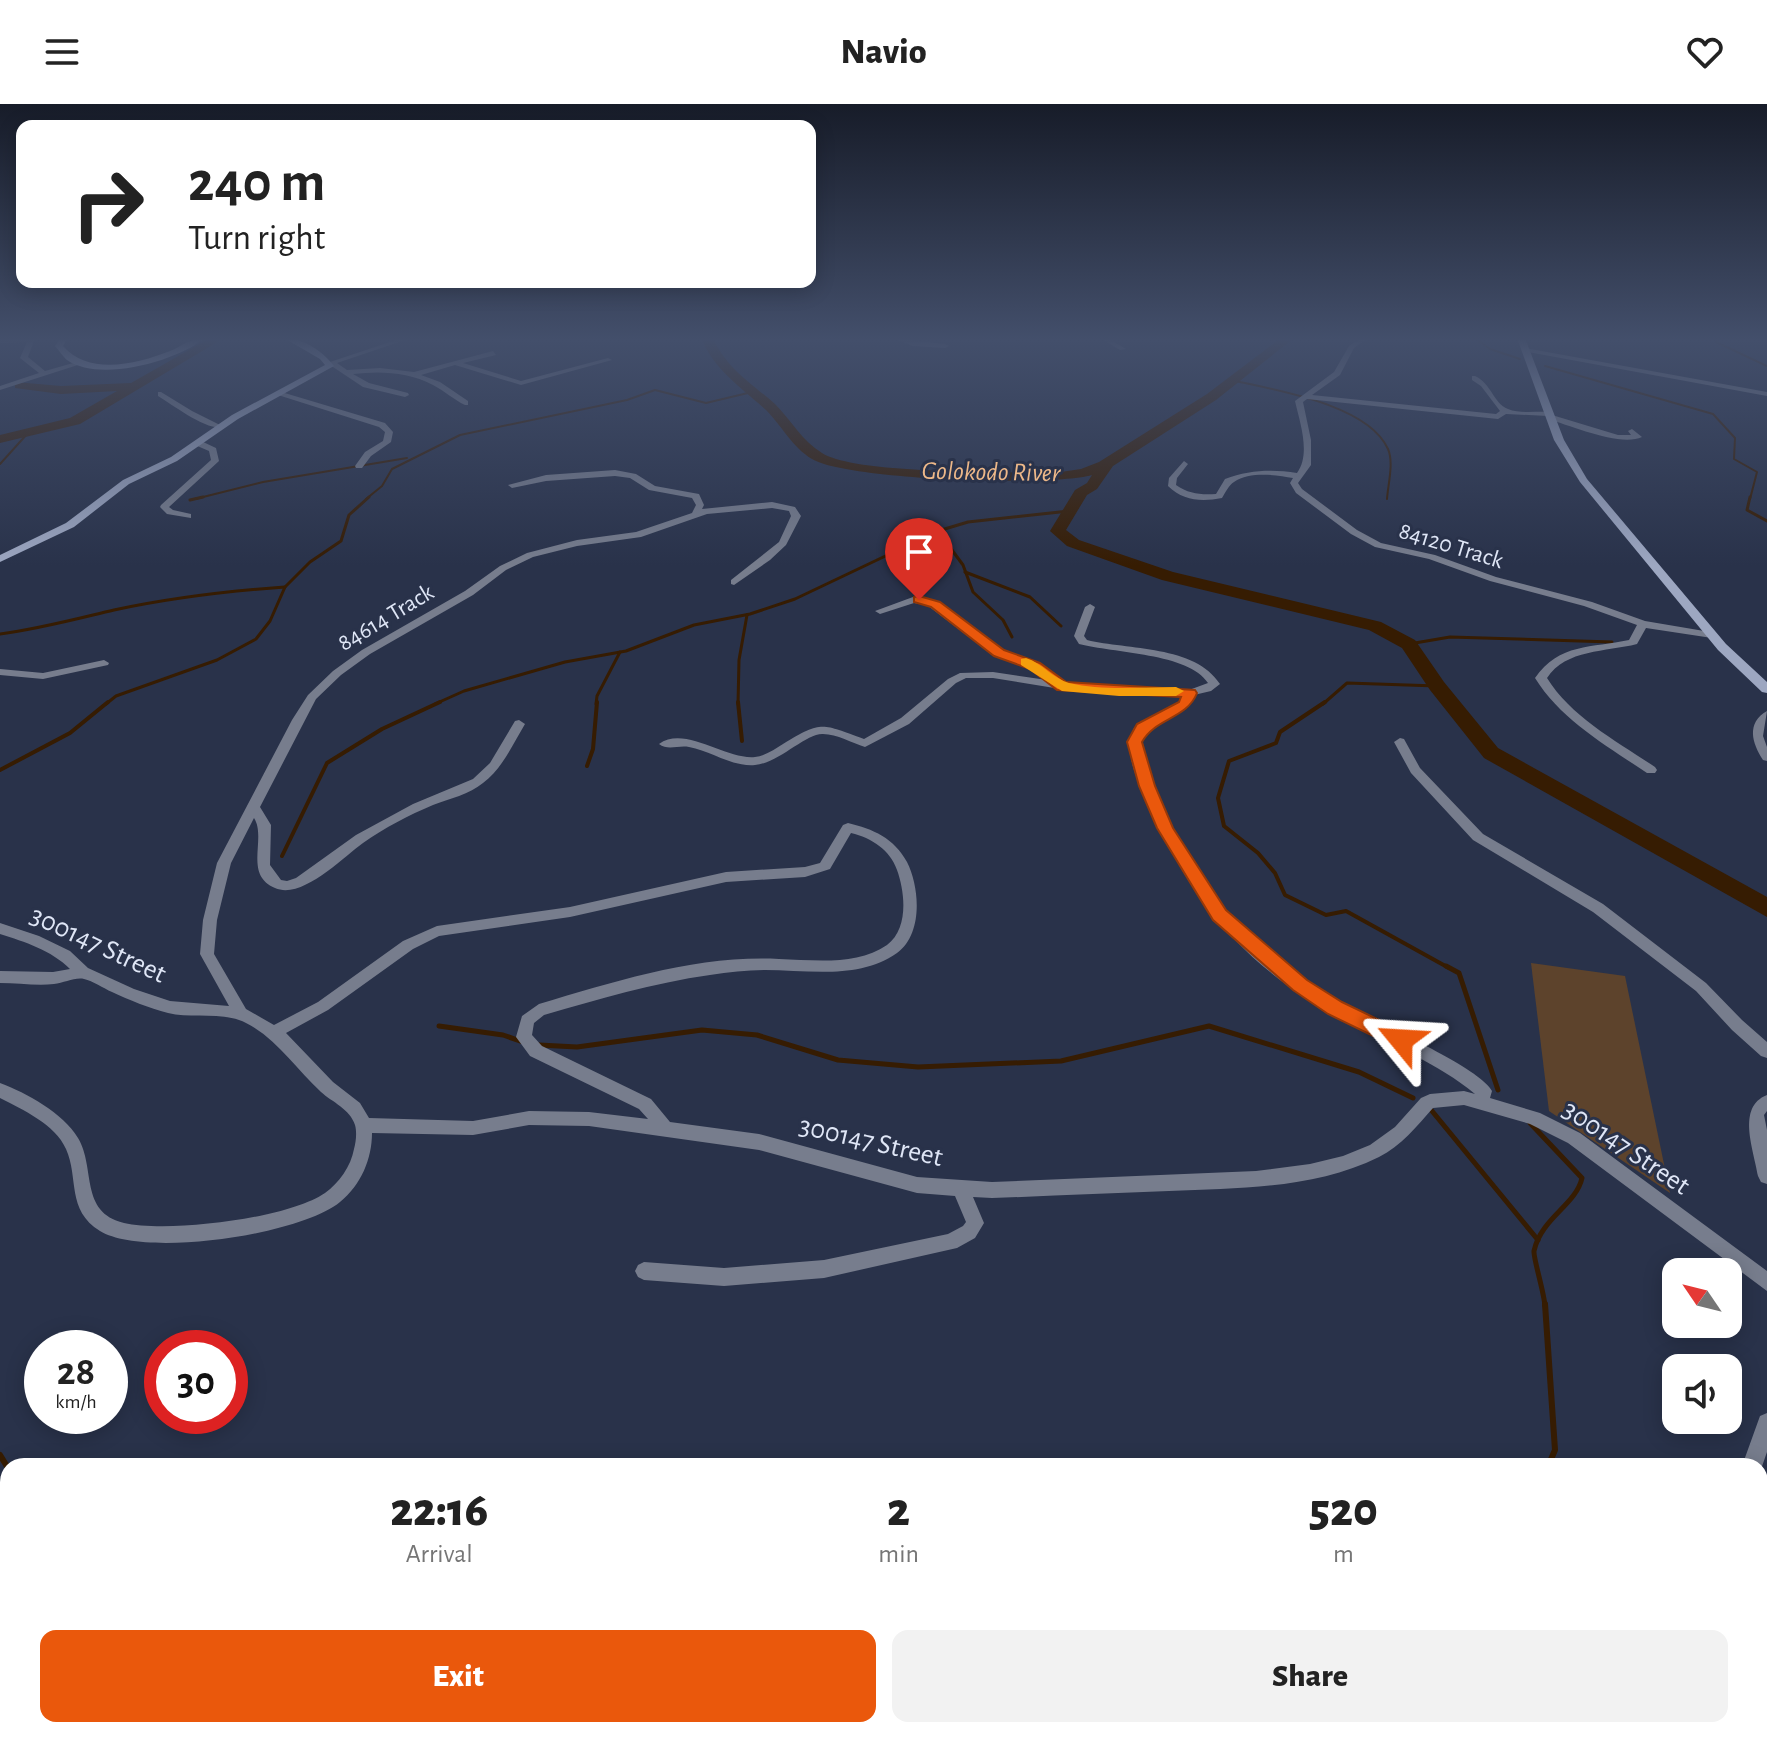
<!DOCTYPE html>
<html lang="en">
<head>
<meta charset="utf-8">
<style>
	body { margin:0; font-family:"Alegreya Sans",sans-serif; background:#f2f2f2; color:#222; height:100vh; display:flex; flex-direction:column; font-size:30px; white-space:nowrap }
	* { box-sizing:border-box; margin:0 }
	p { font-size:26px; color:#767676 }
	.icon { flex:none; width:44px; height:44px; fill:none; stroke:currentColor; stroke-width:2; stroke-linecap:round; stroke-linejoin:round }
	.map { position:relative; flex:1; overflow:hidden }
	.drawer { position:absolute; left:0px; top:1354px; width:1768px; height:280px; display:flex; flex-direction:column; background:#fff; border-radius:24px 24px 0 0; box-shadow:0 4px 20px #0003 }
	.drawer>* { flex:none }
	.banner { position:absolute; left:16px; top:16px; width:800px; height:168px; border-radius:16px; box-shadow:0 4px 20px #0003; background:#fff; color:#222; overflow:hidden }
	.needle { width:52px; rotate:305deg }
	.fabs { position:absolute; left:1662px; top:1154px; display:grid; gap:16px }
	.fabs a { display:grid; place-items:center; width:80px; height:80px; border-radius:16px; background:#fff; box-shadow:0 4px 20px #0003; font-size:40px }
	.speed { position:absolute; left:24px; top:1226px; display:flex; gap:16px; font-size:40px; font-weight:700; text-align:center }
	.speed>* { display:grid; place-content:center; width:104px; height:104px; border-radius:50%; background:#fff; box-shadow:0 4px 20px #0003; line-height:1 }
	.speed small { font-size:20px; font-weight:400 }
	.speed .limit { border:12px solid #d22; background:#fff; color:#111 }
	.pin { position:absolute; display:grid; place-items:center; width:68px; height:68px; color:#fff; margin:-82px -34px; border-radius:50% 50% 50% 0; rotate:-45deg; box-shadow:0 0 8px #0007 }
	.pin .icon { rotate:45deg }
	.me { position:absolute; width:88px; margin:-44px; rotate:297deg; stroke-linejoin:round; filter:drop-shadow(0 0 6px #0008) }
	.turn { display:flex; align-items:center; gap:28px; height:168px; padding:0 40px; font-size:36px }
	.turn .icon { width:104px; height:104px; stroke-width:2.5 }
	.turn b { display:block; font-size:56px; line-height:68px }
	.eta { display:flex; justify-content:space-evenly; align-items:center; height:136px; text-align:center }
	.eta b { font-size:48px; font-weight:800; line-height:56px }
	.button { display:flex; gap:16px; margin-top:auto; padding:16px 40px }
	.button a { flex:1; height:92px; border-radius:16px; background:#ea580c; color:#fff; font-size:32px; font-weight:800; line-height:92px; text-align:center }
	.button a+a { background:#f2f2f2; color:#222 }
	header { display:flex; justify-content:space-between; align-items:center; height:104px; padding:0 40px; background:#fff; font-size:36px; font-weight:800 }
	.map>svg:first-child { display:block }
</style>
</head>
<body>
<header><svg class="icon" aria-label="menu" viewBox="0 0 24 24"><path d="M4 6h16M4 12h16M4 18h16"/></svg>Navio<svg class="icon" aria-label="heart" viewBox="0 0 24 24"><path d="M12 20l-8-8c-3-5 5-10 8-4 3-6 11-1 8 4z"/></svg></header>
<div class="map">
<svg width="1767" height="1634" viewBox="0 0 1767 1634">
	<rect width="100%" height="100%" fill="#29324a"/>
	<path fill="#5d432c" d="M 1531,859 L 1625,872 L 1670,1089 L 1549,1007 Z"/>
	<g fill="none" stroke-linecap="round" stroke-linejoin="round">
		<g stroke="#361c02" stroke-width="2">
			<path d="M 1475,234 L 1490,245 L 1520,255"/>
			<path d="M 1716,234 L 1716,238 L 1767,262"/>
			<path d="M 1545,262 L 1713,310 L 1735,334 L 1734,355 L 1757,368 L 1750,395"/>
			<path d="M 1231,276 C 1274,286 1368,300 1388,345 C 1394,359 1388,380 1387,395"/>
			<path d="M 0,360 L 28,329"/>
			<path d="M 195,395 L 263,378 L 407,354"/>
			<path d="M 366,395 L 382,382 L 392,365 L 460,331 L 627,296 L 655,286 L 706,299 L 752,288"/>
		</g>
		<g stroke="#361c02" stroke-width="3">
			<path d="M 1750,393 L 1747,406 L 1767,417"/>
			<path d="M 190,396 L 203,393"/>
			<path d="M 938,427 L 963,461 L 973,488 L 1003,516 L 1012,533"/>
			<path d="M 965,468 L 1030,493 L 1061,522"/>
			<path d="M 0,530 C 39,525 76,515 114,506 C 170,494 228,487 285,483"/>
			<path d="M 1409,540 L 1450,533 L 1612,538"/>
			<path d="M 106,600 L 116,592 L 217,556 L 256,535 L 270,517 L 285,483 L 310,458 L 341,437 L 349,411 L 369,393"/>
			<path d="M 435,600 L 464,587 L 565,558 L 626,547 L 694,521 L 750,510 L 795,495 L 938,427 L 968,418 L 1069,407"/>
			<path d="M 596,600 L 597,592 L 620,548"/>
			<path d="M 738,600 L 739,556 L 747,511"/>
			<path d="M 1323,600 L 1347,579 L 1437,582"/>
		</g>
		<g stroke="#361c02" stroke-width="4">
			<path d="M 738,598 L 742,637"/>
			<path d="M 1325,598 L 1280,628 L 1276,639 L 1229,657 L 1218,694 L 1224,722 L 1258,749 L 1275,769 L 1285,791 L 1326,811 L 1346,807 L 1449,864"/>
			<path d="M 587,662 L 593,645 L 597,598"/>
			<path d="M 0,666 L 70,629 L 108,598"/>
			<path d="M 282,752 L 327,659 L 382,625 L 440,598"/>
		</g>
		<g stroke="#361c02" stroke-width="5">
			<path d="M 1446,862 L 1459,869 L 1498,986"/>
			<path d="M 439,922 L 503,931 L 523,938"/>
			<path d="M 539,941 L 577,943 L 702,926 L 757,931 L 838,956 L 918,963 L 1061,957 L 1209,922 L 1359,968 L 1413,994"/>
			<path d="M 1432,1007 L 1538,1136"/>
			<path d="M 1530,1019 L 1582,1074 C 1576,1101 1541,1114 1534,1147 C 1533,1153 1544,1188 1545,1202"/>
		</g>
		<g stroke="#361c02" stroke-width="6">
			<path d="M 0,1351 L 8,1364"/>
			<path d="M 1542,1362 L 1549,1360 L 1555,1346 L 1545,1200"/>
		</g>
		<g fill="#361c02" fill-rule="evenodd">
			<path d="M 210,234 L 224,234 L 80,320 L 0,339 L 0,331 L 70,314 L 117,287 L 61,290 L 15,284 L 15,278 L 61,282 L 131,279 Z"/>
			<path d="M 701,234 L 713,234 C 726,264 751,279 775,300 C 791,316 802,337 822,349 C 857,371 1006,367 1054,369 L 1081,365 L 1099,358 L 1207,290 L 1281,234 L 1294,234 L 1216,296 L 1113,362 L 1097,385 L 1087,391 L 1066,426 L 1079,436 L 1173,468 L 1381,518 L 1415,536 L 1444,578 L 1498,644 L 1767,793 L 1767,813 L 1484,654 L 1430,586 L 1402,544 L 1369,526 L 1162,476 L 1067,442 L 1050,427 L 1075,386 L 1087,379 L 1092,371 C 1051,383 847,376 812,355 C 792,343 782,322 766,306 C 741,283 715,267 701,234 Z"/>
		</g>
		<g fill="#777d8d" fill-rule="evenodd">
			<path d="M 35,234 L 28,253 L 45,267 L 80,257 L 84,259 L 0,286 L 0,282 L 39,269 L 20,254 L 27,238 L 0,239 L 0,235 Z"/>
			<path d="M 402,234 L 411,234 L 337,259 L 347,266 L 380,264 L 414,268 L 493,247 L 496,251 L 463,259 L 521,277 L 608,254 L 612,256 L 521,281 L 455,261 L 421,271 L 440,278 L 468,297 L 468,301 L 465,301 C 454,296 445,287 433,281 C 408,268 381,267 353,270 L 369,279 L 408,289 L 409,291 L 405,293 L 363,283 L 327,259 Z"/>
			<path d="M 892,234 L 945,240 L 949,242 L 945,244 L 913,242 Z"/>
			<path d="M 1100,234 L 1107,234 L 1126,245 L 1120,246 Z"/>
			<path d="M 1361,234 L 1368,234 L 1354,244 L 1340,271 L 1312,291 L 1496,310 L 1500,307 L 1481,282 L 1472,276 L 1472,272 L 1475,272 C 1492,280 1493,299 1508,305 C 1520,310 1536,307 1549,308 L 1552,311 L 1618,331 L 1631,331 L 1628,327 L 1632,325 L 1642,333 C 1620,343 1572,322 1548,315 L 1548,312 L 1506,310 L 1498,315 L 1307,295 L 1303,298 L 1311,336 L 1311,361 L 1298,379 L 1302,385 L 1357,426 L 1381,439 L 1435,451 L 1496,473 L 1592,498 L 1645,517 L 1716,529 L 1717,531 L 1712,534 L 1646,524 L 1637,540 C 1606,548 1566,545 1547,574 C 1571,613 1618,638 1655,663 L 1657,666 L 1655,669 L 1647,669 C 1607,642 1561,616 1535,574 C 1559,539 1592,544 1629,536 L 1637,521 L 1584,502 L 1490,477 L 1429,455 L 1375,443 L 1351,430 L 1296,389 L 1290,379 L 1293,374 C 1276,371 1250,367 1234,378 C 1229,381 1225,389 1222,394 C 1202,398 1183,397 1168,382 L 1169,374 L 1184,357 L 1188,360 L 1177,374 L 1176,381 C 1189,390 1201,391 1216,390 L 1225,375 C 1249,366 1272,365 1297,369 C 1311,350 1300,319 1295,297 L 1334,268 L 1349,242 Z"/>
			<path d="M 1525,244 L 1767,288 L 1767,292 L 1523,247 Z"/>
			<path d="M 278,287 L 385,319 L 393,328 L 391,338 L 371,352 L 362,364 L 356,364 L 355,362 L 365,348 L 383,337 L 385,328 L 379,323 L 278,291 Z"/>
			<path d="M 161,288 L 192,307 L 224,323 C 208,328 173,301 158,292 L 158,288 Z"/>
			<path d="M 195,337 L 201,337 L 216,344 L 219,357 L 169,403 L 173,406 L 191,410 L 191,414 L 167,410 L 160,403 L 161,401 L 211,356 L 209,347 L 195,341 Z"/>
			<path d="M 615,366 L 636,370 L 655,382 L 699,390 L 704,401 L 702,405 L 772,398 L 795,403 L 801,412 L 786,441 L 770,456 L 734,481 L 731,480 L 731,476 L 779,438 L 791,412 L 789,407 L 772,404 L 707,410 L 641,433 L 577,442 L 533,453 L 506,466 L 473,491 L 370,550 L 341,571 L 316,595 L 260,703 L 271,721 L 270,761 L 281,776 L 287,777 L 296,774 L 356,731 L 413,700 L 473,675 L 490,659 L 515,617 L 519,616 L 525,620 C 513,640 502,665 483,679 C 470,690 449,695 433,701 C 409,711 384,724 363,739 C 342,754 302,796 275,784 C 243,771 267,734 254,714 L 231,759 L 217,816 L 214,850 L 246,905 L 274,921 L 318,898 L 403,837 L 437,822 L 570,803 L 726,768 L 805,763 L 820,759 L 843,721 L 848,719 C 873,725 894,734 907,758 C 920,784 923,830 897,849 C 859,876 808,866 765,866 C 747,866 729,868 710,871 C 653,879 599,895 544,911 L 534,919 L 532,931 L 542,942 L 651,995 L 670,1018 L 759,1030 L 917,1073 L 992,1078 L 1256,1067 L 1310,1060 L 1343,1052 L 1370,1041 L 1395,1023 L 1421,994 L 1430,990 L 1464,987 L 1475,990 C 1438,959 1391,941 1348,919 C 1252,868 1194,804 1151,705 C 1140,681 1122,651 1134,624 L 1180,598 L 1182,592 L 1079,588 L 993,574 L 966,574 L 956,579 L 909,620 L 865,643 C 852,639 837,630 823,630 C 806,629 779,659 755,661 C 732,663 711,647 689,643 C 678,641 668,647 659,640 C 685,621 726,656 755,653 C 765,652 775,645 783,640 C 823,616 821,620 864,635 L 901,614 L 948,575 L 960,569 L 993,568 L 1047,576 L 1031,564 L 990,549 L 927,501 L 914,499 L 880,510 L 875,507 L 913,493 L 934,496 L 998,545 L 1039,560 L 1066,579 L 1119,585 L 1189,586 L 1208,579 C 1189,549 1113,549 1079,540 L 1074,532 L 1085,503 L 1090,500 L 1095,503 L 1084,532 L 1087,536 C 1128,546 1195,541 1220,580 L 1211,587 L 1194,591 L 1189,602 L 1143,629 C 1136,657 1154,685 1165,710 C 1203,793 1260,854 1340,899 C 1370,916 1479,962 1492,987 L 1490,994 L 1540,1009 L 1580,1029 L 1767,1167 L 1767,1187 L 1568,1039 L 1530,1020 L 1464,1001 L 1433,1004 C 1417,1022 1401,1042 1379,1053 C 1314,1085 1240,1084 1169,1087 C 1110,1089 1051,1092 992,1094 L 973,1093 L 984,1119 L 975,1134 L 957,1144 L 824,1174 L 724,1182 L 644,1176 L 638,1173 L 635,1167 L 638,1161 L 644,1158 L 724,1164 L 824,1156 L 948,1130 L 963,1122 L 966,1118 L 955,1092 L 917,1089 L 759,1046 L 589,1022 L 529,1021 L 473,1031 L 372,1029 C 372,1055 361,1081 340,1098 C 300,1131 144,1154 100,1127 C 66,1106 79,1074 66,1045 C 55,1020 23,1006 0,994 L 0,979 C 27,989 63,1009 78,1034 C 96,1064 79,1108 124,1119 C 168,1129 287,1115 325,1089 C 339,1079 351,1062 354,1045 C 356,1038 357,1028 355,1021 C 350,1005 332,998 321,988 C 295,964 277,935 246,919 C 224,907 192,915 168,909 C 149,904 129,896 112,888 C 103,884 93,877 84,875 C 75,873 64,879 54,880 C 37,882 18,879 0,879 L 0,867 L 53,868 L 70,865 C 51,846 25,838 0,830 L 0,819 L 39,832 L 70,847 L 88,864 L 134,885 L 170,897 L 229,902 L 200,850 L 203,816 L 217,759 L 292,616 L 308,591 L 333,567 L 362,546 L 465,487 L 500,462 L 527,449 L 577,436 L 636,428 L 692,409 L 696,401 L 692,394 L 649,386 L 630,374 L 615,372 L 546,377 L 512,384 L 508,381 L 546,371 ZM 851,729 C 872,734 890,746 897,766 C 905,788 909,825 887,841 C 857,862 814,856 779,855 C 697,851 617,877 539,900 L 522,912 L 516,933 L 530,952 L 639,1005 L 648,1015 L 589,1008 L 529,1007 L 473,1017 L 369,1014 L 360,999 L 333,978 L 286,929 L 328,906 L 413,845 L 439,832 L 570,813 L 726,778 L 805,773 L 830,765 Z"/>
			<path d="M 104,556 L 109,559 L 108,561 L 43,575 L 0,571 L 0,565 L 43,569 Z"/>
			<path d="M 1767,607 L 1763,632 L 1767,643 L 1767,657 L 1763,656 C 1752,639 1746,619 1767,607 Z"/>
			<path d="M 1400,634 L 1404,635 L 1420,664 L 1483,730 L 1603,800 L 1706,879 L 1742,916 L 1767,938 L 1767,954 L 1761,952 L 1732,926 L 1696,887 L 1593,808 L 1473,736 L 1411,669 L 1394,638 Z"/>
			<path d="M 1767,991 L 1767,1007 L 1764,1011 L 1767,1026 L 1767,1080 L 1761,1078 L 1758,1072 C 1754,1046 1736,1003 1767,991 Z"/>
			<path d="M 1767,1309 L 1767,1348 L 1760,1368 L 1760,1362 L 1742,1362 L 1760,1312 Z"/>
			<path d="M 1550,1626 L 1579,1626 L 1576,1634 L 1547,1634 Z"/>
		</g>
		<g fill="#9da7c1" fill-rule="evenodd">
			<path d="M 60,234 L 68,234 L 63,242 C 89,272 137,260 170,247 C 182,242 193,233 205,234 C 177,257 100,279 67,256 C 63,253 59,246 55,242 Z"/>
			<path d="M 284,234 C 302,233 324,248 334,262 L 238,315 L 177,357 L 129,380 L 74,423 L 0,458 L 0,451 L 66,419 L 123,376 L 171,353 L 232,311 L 325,261 L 320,255 Z"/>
			<path d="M 1517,234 L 1525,234 L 1564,336 L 1587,375 L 1726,540 L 1767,578 L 1767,589 L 1762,588 L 1718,546 L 1580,378 L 1554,336 Z"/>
		</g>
	</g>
	<linearGradient id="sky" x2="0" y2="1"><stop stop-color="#171c29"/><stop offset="0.51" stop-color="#434f6b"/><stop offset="1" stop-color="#434f6b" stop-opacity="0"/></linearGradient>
	<rect width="1767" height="462" fill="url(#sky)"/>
	<path fill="#ea580c" stroke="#983908" stroke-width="2" d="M 919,492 L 940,498 L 1004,546 L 1040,559 L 1066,578 L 1195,586 L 1197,589 C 1187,615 1155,614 1142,638 L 1155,682 L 1173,724 L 1226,806 L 1307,876 L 1342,898 L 1408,930 L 1411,936 L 1408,942 L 1401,944 L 1394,942 L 1328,910 L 1293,886 L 1213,816 L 1157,724 L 1139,682 L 1127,638 L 1137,620 L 1179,598 L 1181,593 L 1057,586 L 1030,565 L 994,552 L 931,503 L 914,498 L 914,493 Z"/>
	<path fill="#f59e0b" d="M 1026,554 C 1042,559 1054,575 1069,579 C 1102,587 1142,583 1176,583 L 1184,587 L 1176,592 L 1119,592 L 1062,587 L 1021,561 L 1021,555 Z"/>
	<g text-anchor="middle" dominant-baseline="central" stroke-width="6" stroke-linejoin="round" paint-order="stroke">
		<g font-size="24" fill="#dfe6f6" stroke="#29324a">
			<text transform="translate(1451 442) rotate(17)">84120 Track</text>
			<text transform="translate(386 514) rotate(-31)">84614 Track</text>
		</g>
		<g font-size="26" font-style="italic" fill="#edb889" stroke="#29324a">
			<text transform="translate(991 368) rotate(1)">Golokodo River</text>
		</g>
		<g font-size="28" fill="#dfe6f6" stroke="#29324a">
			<text transform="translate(98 841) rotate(25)">300147 Street</text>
			<text transform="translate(871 1038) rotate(13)">300147 Street</text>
			<text transform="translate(1626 1044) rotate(34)">300147 Street</text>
		</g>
	</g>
</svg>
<div class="fabs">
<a><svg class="needle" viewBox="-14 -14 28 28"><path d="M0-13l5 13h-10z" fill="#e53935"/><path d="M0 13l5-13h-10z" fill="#767676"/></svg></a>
<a><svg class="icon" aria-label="sound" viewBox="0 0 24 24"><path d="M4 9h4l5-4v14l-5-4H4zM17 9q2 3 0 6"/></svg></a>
</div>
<div class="speed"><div>28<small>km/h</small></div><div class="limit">30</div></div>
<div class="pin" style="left:919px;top:496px;background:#d93025"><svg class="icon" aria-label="arrive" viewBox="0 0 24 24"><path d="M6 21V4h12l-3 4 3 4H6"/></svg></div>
<svg class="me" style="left:1401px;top:936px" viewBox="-20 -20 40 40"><path d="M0-17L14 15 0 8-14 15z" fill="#ea580c" stroke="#fff" stroke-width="4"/></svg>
<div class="banner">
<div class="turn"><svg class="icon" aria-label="right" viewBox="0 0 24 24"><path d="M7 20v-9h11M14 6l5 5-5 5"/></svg><div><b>240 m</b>Turn right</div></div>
</div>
<section class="drawer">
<div class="eta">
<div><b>22:16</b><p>Arrival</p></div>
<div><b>2</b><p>min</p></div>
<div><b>520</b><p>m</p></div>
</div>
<div class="button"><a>Exit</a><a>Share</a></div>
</section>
</div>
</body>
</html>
